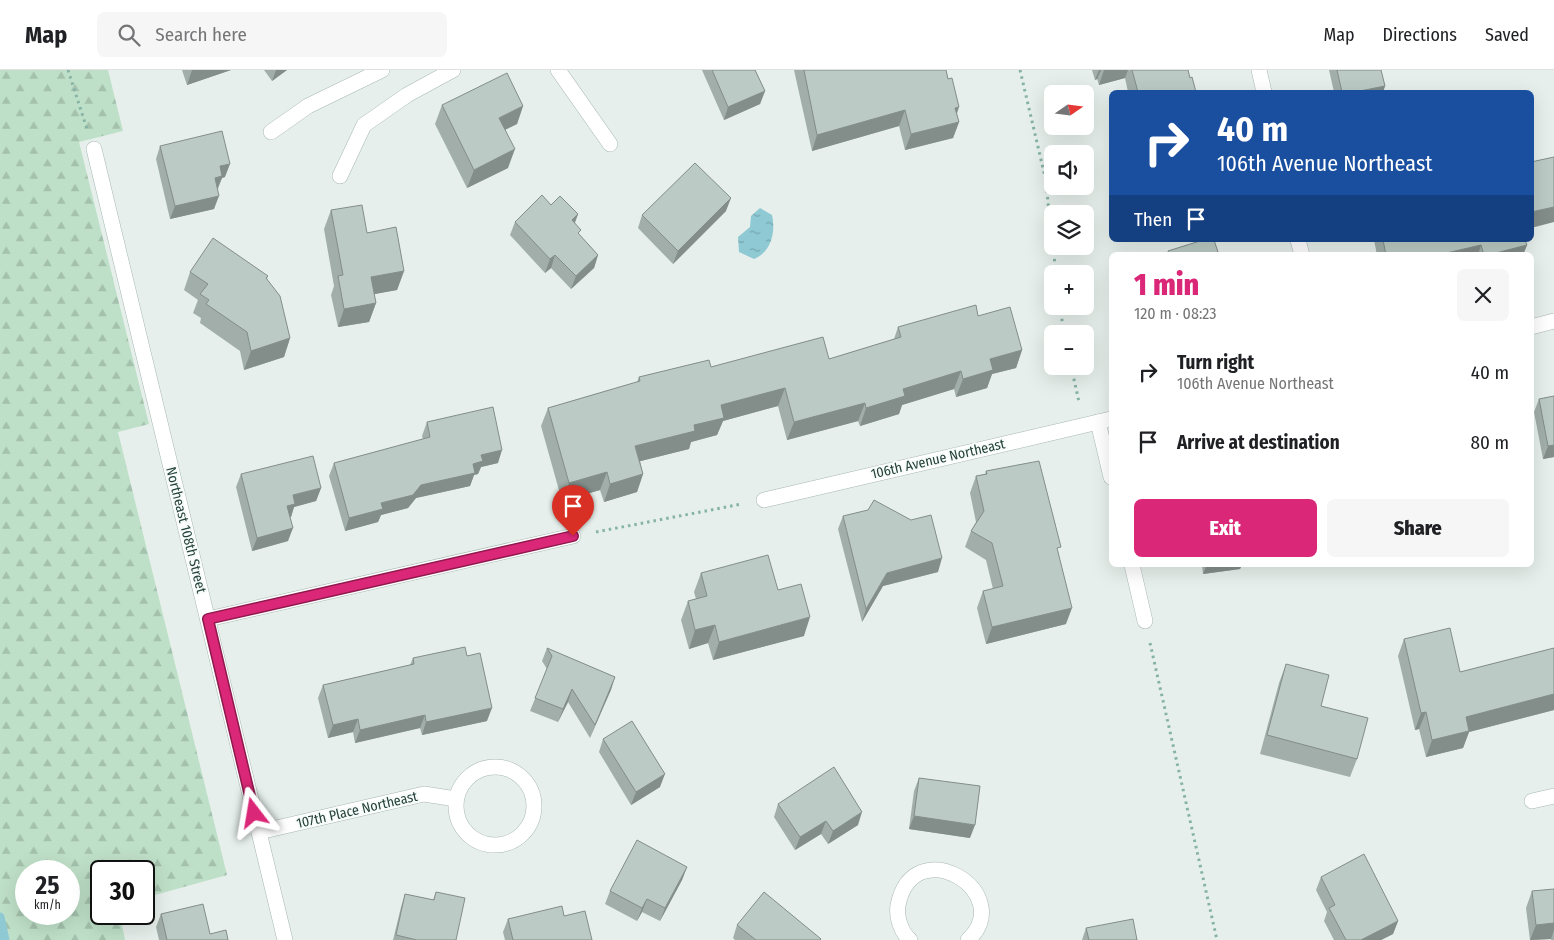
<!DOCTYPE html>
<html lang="en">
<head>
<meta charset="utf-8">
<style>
	body { margin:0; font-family:"Fira Sans Condensed",sans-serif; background:#f6f6f6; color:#202124; height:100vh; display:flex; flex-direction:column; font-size:19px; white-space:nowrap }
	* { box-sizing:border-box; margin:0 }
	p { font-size:16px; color:#757577 }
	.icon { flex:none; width:28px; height:28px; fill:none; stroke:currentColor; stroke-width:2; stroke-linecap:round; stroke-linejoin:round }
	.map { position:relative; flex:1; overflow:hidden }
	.panel { position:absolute; left:1109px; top:182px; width:425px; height:315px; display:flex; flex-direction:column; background:#fff; border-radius:8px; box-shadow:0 5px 20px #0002 }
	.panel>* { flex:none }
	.top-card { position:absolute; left:1109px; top:20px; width:425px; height:152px; border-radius:8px; box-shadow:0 5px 20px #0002; background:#1a4fa0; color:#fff; overflow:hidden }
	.needle { width:32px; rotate:76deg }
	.controls { position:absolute; left:1044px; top:15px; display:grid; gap:10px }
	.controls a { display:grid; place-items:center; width:50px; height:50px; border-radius:8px; background:#fff; box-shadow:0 5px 20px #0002; font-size:25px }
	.speed { position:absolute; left:15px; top:790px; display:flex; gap:10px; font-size:25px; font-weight:700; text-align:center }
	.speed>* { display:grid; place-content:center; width:65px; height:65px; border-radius:50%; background:#fff; box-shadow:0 5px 20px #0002; line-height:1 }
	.speed small { font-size:12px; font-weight:400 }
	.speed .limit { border:2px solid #111; border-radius:8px; background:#fff; color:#111 }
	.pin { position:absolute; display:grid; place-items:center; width:42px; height:42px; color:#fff; margin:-51px -21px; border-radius:50% 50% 50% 0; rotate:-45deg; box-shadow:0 0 5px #0007 }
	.pin .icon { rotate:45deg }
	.me { position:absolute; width:55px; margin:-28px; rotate:346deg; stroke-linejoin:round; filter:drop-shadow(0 0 4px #0008) }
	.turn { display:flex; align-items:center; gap:18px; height:105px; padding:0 25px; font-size:22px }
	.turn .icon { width:65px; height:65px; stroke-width:2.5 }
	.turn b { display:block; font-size:35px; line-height:42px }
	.then { display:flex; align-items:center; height:48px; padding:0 25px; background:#0003; gap:10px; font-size:19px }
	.round { display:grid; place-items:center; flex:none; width:52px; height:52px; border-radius:8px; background:#f6f6f6 }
	.overview { display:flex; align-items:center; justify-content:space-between; height:85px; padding:0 25px }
	h1 { font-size:30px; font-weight:800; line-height:38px; color:#db2777 }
	.action { display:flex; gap:10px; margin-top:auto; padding:10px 25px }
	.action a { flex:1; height:58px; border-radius:8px; background:#db2777; color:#fff; font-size:20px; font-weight:800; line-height:58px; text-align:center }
	.action a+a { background:#f6f6f6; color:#202124 }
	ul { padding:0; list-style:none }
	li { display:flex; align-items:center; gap:15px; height:70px; padding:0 25px }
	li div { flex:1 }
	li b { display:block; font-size:19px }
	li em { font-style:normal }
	header { display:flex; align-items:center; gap:30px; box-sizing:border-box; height:70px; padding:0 25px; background:#fff; border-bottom:1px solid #e0e0e0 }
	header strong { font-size:24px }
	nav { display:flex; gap:28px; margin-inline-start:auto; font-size:18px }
	.search { width:350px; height:45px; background:#f6f6f6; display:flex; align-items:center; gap:12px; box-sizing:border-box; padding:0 18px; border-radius:8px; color:#757577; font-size:19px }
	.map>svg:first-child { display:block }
</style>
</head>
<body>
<header>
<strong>Map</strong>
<div class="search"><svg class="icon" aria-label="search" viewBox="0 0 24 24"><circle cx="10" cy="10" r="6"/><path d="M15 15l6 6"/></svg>Search here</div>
<nav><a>Map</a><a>Directions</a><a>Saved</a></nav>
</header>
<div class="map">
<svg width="1554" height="870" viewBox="0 0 1554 870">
	<defs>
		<pattern id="forest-firs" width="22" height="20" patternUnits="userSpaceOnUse" patternTransform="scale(1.25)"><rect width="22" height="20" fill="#bfe0c8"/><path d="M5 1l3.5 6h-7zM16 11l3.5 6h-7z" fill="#a4c1ad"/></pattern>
		<pattern id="water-ripples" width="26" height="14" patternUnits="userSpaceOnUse" patternTransform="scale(1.25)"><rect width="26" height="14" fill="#8ec9d4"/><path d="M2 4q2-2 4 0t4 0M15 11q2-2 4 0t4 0" fill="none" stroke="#74a5ad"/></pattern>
	</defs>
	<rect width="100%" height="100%" fill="#e6efeb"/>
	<path fill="url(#forest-firs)" fill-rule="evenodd" d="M 0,0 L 108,0 L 123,61 L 79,72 L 149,354 L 118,362 L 227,805 L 144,828 L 144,801 L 101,801 L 101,844 L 120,844 L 125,870 L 0,870 ZM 69,801 L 69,844 L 26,844 L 26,801 Z"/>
	<path fill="url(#water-ripples)" d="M 760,138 L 772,145 C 776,162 771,182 754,189 L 739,182 L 738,167 L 750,157 L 751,146 Z"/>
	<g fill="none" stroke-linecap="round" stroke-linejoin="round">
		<path stroke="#8ec9d4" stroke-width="9" d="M 0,847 L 5,870"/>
		<g stroke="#a8b8b2" stroke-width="16">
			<g id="minor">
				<path d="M 558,0 L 610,74"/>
				<path d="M 1259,0 L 1264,22"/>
				<path d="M 271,62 L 308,36 L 382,0"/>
				<path d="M 94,79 L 285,870"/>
				<path d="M 340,106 L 364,55 L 407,25 L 453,0"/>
				<path d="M 1298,170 L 1302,185"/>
				<path d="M 1531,257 L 1554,251"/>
				<path d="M 1098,352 L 1111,407"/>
				<path d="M 764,430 L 1111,349"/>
				<path d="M 1132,495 L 1145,551"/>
				<path d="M 208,549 L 573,466"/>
				<circle cx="495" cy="736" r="39"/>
				<path d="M 1532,731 L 1554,726"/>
				<path d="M 259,762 L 424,724 L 456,729"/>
				<path d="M 910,870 C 901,862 896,847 898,835 C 914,759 1018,823 968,870"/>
			</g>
		</g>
		<g stroke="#86b3a5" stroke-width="3" stroke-dasharray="2.5 4" stroke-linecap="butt">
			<path d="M 68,0 L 87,59"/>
			<path d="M 1020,0 L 1046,111 L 1052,174"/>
			<path d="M 1053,176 L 1056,204"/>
			<path d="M 1059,236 L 1065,264"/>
			<path d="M 1071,296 L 1079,332"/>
			<path d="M 596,462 L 742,434"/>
			<path d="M 1150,573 L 1217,870"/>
		</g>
		<use href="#minor" stroke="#fff" stroke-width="15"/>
	</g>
	<g fill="#a1aea9">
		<path d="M 182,0 L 231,0 L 187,15 Z"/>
		<path d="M 264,0 L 287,0 L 272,11 Z"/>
		<path d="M 702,0 L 755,0 L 765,21 L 760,34 L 724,50 Z"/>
		<path d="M 794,0 L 946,0 L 959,52 L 953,68 L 905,80 L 899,56 L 812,81 Z"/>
		<path d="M 1092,0 L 1188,0 L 1190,8 L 1196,22 L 1128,22 L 1125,8 L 1099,15 L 1097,9 L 1095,10 Z"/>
		<path d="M 1329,0 L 1381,0 L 1385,16 L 1383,22 L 1334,22 Z"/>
		<path d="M 442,35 L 523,36 L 517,54 L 505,60 L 508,98 L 467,118 L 435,54 Z"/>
		<path d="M 160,76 L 225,107 L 222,108 L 218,119 L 214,139 L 170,149 L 156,89 Z"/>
		<path d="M 551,135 L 578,144 L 575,153 L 579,165 L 598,185 L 594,198 L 571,219 L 551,198 L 545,203 L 510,165 L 515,152 Z"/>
		<path d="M 331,140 L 367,163 L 404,201 L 397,220 L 374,224 L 376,233 L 369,252 L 338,257 L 331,225 L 334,216 L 324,159 Z"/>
		<path d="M 726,141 L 673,194 L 638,158 L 642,145 Z"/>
		<path d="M 1374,170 L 1525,170 L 1527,175 L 1523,185 L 1377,185 Z"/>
		<path d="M 190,202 L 268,206 L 267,209 L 290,268 L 284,287 L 244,300 L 240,281 L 200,253 L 201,248 L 193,243 L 198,230 L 184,220 Z"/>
		<path d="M 978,246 L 1022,280 L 1016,298 L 992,304 L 987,318 L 956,327 L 954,319 L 902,335 L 899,344 L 860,356 L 858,351 L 787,370 L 778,336 L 723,351 L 717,365 L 691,372 L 689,379 L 640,391 L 643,404 L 637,422 L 604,432 L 600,420 L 562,431 L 541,356 L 548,338 L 637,312 L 639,307 L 711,297 L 829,289 L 894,269 L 898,257 Z"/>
		<path d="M 1539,329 L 1554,387 L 1543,389 L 1534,342 Z"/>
		<path d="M 427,352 L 498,393 L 481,397 L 478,404 L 474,405 L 470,416 L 416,428 L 408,438 L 381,445 L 378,452 L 345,461 L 329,406 L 334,393 L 423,369 L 422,366 Z"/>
		<path d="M 986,401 L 1058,483 L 1066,554 L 986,574 L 977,538 L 983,521 L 993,519 L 986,490 L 965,477 L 971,461 L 976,452 L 970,423 L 976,406 L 985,404 Z"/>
		<path d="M 241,404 L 321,418 L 316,431 L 294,437 L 291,447 L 290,447 L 288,471 L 252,481 L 236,417 Z"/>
		<path d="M 843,446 L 938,502 L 883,516 L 862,552 L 838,459 Z"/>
		<path d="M 1202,495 L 1242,495 L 1240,499 L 1203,504 Z"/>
		<path d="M 701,503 L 778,520 L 804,566 L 713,590 L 708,573 L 689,579 L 681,550 L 688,531 L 696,529 L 694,522 Z"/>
		<path d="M 1404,569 L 1460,602 L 1554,578 L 1554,640 L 1469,662 L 1463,678 L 1426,687 L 1419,659 L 1415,660 L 1398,586 Z"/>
		<path d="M 547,578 L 615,607 L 590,668 L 568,632 L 558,652 L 530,641 L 547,599 L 542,591 Z"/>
		<path d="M 467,586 L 487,651 L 422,665 L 420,658 L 355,673 L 353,662 L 328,668 L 318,628 L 323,615 L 410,595 L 413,588 Z"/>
		<path d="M 1286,594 L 1321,636 L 1357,689 L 1350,707 L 1260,684 L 1279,613 Z"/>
		<path d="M 603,669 L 660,717 L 631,735 L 599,682 Z"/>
		<path d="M 919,708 L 970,768 L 909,759 L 914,721 Z"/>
		<path d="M 778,734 L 858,755 L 828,774 L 821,764 L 795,780 L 774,747 Z"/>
		<path d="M 687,797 L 682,810 L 660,851 L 642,842 L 637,851 L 605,834 L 610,821 Z"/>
		<path d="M 1321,807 L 1398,851 L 1393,864 L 1381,870 L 1334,870 L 1324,851 L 1327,842 L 1316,820 Z"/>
		<path d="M 1554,819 L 1554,870 L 1551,870 L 1551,869 L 1530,870 L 1526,838 L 1532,821 Z"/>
		<path d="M 436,822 L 456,870 L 393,870 L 401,837 L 405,824 L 433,830 Z"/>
		<path d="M 161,844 L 210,864 L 228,870 L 159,870 L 156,857 Z"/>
		<path d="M 564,846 L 592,870 L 505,870 L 503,862 L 508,849 Z"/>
		<path d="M 737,855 L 821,870 L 735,870 L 733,868 Z"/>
		<path d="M 1086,858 L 1137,870 L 1082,870 Z"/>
	</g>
	<g fill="#838d89">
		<path d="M 192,0 L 231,0 L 187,15 Z"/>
		<path d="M 276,0 L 287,0 L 272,11 Z"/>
		<path d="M 1099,0 L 1101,0 L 1097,9 L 1095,10 Z"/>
		<path d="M 1104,0 L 1128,0 L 1125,8 L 1099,15 Z"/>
		<path d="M 1385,16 L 1383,22 L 1355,22 Z"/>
		<path d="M 765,21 L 760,34 L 724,50 L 728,37 Z"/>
		<path d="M 523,36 L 517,54 L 492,66 L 499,48 Z"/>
		<path d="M 959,37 L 954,53 L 955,38 Z"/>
		<path d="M 905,40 L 899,56 L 812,81 L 817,65 Z"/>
		<path d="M 959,52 L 953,68 L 905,80 L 911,64 Z"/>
		<path d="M 515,79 L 508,98 L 467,118 L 474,100 Z"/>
		<path d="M 230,94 L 225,107 L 222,108 L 217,119 L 210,121 L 220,96 Z"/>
		<path d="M 219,126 L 214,139 L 170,149 L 175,136 Z"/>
		<path d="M 731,128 L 726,141 L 673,194 L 678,181 Z"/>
		<path d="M 1554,137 L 1554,152 L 1531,158 L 1531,142 Z"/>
		<path d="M 578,144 L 573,157 L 572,150 Z"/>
		<path d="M 1481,175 L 1478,185 L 1438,185 Z"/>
		<path d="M 1527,175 L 1523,185 L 1488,185 Z"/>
		<path d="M 555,185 L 551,198 L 545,203 L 550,189 Z"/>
		<path d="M 598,185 L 594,198 L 571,219 L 576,206 Z"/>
		<path d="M 404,201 L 397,220 L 364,226 L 371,207 Z"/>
		<path d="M 376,233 L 369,252 L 338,257 L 344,239 Z"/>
		<path d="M 290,268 L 284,287 L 244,300 L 251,281 Z"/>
		<path d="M 1022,280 L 1016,298 L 992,304 L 987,318 L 956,327 L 963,309 L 990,289 Z"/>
		<path d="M 961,301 L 954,319 L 902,335 L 899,344 L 860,356 L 866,338 L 903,319 Z"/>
		<path d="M 785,318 L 778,336 L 723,351 L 717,365 L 691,372 L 689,379 L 629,394 L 635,376 L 694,355 L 721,335 Z"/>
		<path d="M 865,333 L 858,351 L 787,370 L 794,352 Z"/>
		<path d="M 1554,375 L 1554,387 L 1543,389 L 1548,376 Z"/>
		<path d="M 502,380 L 498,393 L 481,397 L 478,404 L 474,405 L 470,416 L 416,428 L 408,438 L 381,445 L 378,452 L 345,461 L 349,448 L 421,415 L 473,394 L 481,385 Z"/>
		<path d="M 607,402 L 600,420 L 562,431 L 569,413 Z"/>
		<path d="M 643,404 L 637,422 L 604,432 L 610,414 Z"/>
		<path d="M 321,418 L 316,431 L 294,437 L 291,447 L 282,449 L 287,436 L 293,425 Z"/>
		<path d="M 293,458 L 288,471 L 252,481 L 257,468 Z"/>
		<path d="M 942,488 L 938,502 L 883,516 L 862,552 L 866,539 L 887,503 Z"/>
		<path d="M 1207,495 L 1242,495 L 1240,499 L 1203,504 Z"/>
		<path d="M 1072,538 L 1066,554 L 986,574 L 992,557 Z"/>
		<path d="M 810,547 L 804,566 L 713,590 L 719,572 Z"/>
		<path d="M 715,555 L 708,573 L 689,579 L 695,560 Z"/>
		<path d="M 615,607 L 611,620 L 590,668 L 595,655 Z"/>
		<path d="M 572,619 L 568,632 L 558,652 L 563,639 Z"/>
		<path d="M 1554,624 L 1554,640 L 1469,662 L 1463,678 L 1426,687 L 1432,670 L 1466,647 Z"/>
		<path d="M 492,638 L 487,651 L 422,665 L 426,652 Z"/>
		<path d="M 1426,642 L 1419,659 L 1415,660 L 1421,643 Z"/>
		<path d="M 425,645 L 420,658 L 355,673 L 360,660 Z"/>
		<path d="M 358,649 L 353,662 L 328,668 L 333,655 Z"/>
		<path d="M 665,704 L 660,717 L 631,735 L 636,722 Z"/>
		<path d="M 862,742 L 858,755 L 828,774 L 833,761 Z"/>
		<path d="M 914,746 L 975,755 L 970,768 L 909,759 Z"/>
		<path d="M 826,751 L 821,764 L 795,780 L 800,767 Z"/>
		<path d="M 687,797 L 682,810 L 660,851 L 665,838 Z"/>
		<path d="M 647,829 L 642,842 L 637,851 L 642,838 Z"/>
		<path d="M 1398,851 L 1393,864 L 1381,870 L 1361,870 Z"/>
		<path d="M 1554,853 L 1554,860 L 1551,869 L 1530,870 L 1536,855 Z"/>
	</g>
	<g fill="#bbcac4" stroke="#838d89">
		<path d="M 712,0 L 755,0 L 765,21 L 728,37 Z"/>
		<path d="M 804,0 L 946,0 L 948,9 L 952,8 L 959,37 L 955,38 L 959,52 L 911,64 L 905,40 L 817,65 Z"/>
		<path d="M 1132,0 L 1188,0 L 1190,8 L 1192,7 L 1196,22 L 1138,22 Z"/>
		<path d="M 1337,0 L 1381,0 L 1385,16 L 1355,22 L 1342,22 Z"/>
		<path d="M 507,3 L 523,36 L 499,48 L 515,79 L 474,100 L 442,35 Z"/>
		<path d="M 222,61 L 230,94 L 220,96 L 222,106 L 215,108 L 219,126 L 175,136 L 160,76 Z"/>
		<path d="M 1554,87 L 1554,137 L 1531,142 L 1531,92 Z"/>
		<path d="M 695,93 L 731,128 L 678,181 L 642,145 Z"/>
		<path d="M 542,125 L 551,135 L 560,126 L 578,144 L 572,150 L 581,160 L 578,163 L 598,185 L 576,206 L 555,185 L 550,189 L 515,152 Z"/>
		<path d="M 362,135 L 367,163 L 396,157 L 404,201 L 371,207 L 376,233 L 344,239 L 338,206 L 343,205 L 331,140 Z"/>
		<path d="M 213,168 L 268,206 L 266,208 L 280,226 L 290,268 L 251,281 L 247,262 L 206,234 L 209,230 L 200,224 L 208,214 L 190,202 Z"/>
		<path d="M 1203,170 L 1214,170 L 1219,185 L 1169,185 L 1168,181 Z"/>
		<path d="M 1383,170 L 1525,170 L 1527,175 L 1488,185 L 1484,185 L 1481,175 L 1438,185 L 1386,185 Z"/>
		<path d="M 976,235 L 978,246 L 1010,237 L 1022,280 L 990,289 L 993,300 L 963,309 L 961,301 L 903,319 L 905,326 L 866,338 L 865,333 L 794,352 L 785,318 L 721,335 L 724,348 L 694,355 L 695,361 L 635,376 L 643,404 L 610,414 L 607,402 L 569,413 L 548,338 L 640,311 L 639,307 L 709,290 L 711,297 L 823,267 L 829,289 L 901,267 L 898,257 Z"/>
		<path d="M 1554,326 L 1554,375 L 1548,376 L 1539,329 Z"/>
		<path d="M 493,337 L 502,380 L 481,385 L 483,391 L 473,394 L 475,403 L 421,415 L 413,425 L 381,433 L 383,439 L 349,448 L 334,393 L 430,367 L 427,352 Z"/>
		<path d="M 313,386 L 321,418 L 293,425 L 295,434 L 287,436 L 293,458 L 257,468 L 241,404 Z"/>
		<path d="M 1039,391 L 1061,477 L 1057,478 L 1072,538 L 992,557 L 983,521 L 1003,516 L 992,473 L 971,461 L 984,441 L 976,406 L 987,404 L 986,401 Z"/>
		<path d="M 874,430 L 911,450 L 931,445 L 942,488 L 887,503 L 866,539 L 843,446 L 868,440 Z"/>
		<path d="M 768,485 L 778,520 L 801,514 L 810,547 L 719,572 L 715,555 L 695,560 L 688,531 L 707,526 L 701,503 Z"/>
		<path d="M 1450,558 L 1460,602 L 1554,578 L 1554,624 L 1466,647 L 1469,661 L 1432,670 L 1426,642 L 1421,643 L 1404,569 Z"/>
		<path d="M 465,577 L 467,586 L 480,583 L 492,638 L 426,652 L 425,645 L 360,660 L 358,649 L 333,655 L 323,615 L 414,594 L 413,588 Z"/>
		<path d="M 547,578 L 615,607 L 595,655 L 572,619 L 563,639 L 535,628 L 552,586 Z"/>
		<path d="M 1286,594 L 1329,605 L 1321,636 L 1368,648 L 1357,689 L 1267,665 Z"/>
		<path d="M 632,651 L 665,704 L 636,722 L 603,669 Z"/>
		<path d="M 834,697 L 862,742 L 833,761 L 826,751 L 800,767 L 778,734 Z"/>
		<path d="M 919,708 L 980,716 L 975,755 L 914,746 Z"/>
		<path d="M 637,770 L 687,797 L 665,838 L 647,829 L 642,838 L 610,821 Z"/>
		<path d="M 1364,784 L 1398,851 L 1361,870 L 1346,870 L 1329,838 L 1335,835 L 1321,807 Z"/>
		<path d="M 1554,819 L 1554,853 L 1536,855 L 1532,821 Z"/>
		<path d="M 436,822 L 465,828 L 456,870 L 417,870 L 396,865 L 405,824 L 434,830 Z"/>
		<path d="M 764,822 L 821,869 L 820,870 L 756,870 L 737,855 Z"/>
		<path d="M 203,834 L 210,864 L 226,860 L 228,870 L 167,870 L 161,844 Z"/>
		<path d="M 562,836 L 564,846 L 585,841 L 592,870 L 513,870 L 508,849 Z"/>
		<path d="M 1133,849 L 1137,870 L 1089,870 L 1086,858 Z"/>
	</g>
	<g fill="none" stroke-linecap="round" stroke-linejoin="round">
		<g stroke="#8e194d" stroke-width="12">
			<path id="route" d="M 254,743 L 208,549 L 573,466"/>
		</g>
		<use href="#route" stroke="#db2777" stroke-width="9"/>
	</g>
	<g text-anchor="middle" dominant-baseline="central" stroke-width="4" stroke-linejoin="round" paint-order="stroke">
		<g font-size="14" fill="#24423a" stroke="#f7fbf9">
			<text transform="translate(938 389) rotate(-13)">106th Avenue Northeast</text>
			<text transform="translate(186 460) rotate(76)">Northeast 108th Street</text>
			<text transform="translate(357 740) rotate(-13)">107th Place Northeast</text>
		</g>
	</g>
</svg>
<div class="controls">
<a><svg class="needle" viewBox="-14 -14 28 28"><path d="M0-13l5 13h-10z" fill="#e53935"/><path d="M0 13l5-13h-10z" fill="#757577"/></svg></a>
<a><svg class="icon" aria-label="sound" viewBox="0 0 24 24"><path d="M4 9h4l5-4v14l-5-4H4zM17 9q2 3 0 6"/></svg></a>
<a><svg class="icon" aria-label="layers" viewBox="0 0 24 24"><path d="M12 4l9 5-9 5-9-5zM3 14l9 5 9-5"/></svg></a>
<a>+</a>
<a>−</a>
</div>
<div class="speed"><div>25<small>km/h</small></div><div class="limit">30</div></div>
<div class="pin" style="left:573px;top:466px;background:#d93025"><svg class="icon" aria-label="arrive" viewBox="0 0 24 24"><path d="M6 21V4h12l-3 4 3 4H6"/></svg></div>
<svg class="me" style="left:254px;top:743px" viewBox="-20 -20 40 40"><path d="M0-17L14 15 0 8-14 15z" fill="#db2777" stroke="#fff" stroke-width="4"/></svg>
<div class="top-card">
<div class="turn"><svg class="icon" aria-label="right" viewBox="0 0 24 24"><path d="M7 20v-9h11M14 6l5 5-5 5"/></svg><div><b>40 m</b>106th Avenue Northeast</div></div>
<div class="then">Then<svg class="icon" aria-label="arrive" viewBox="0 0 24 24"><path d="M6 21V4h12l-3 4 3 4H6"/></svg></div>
</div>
<section class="panel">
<div class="overview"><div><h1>1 min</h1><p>120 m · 08:23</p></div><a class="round"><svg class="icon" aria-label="close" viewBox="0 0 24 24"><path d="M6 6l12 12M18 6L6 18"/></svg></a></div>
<ul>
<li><svg class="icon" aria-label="right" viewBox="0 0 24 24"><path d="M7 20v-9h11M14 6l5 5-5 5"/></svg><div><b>Turn right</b><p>106th Avenue Northeast</p></div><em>40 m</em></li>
<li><svg class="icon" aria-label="arrive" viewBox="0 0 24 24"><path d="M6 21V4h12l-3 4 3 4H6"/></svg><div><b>Arrive at destination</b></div><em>80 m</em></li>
</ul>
<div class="action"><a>Exit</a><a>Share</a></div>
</section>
</div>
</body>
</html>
